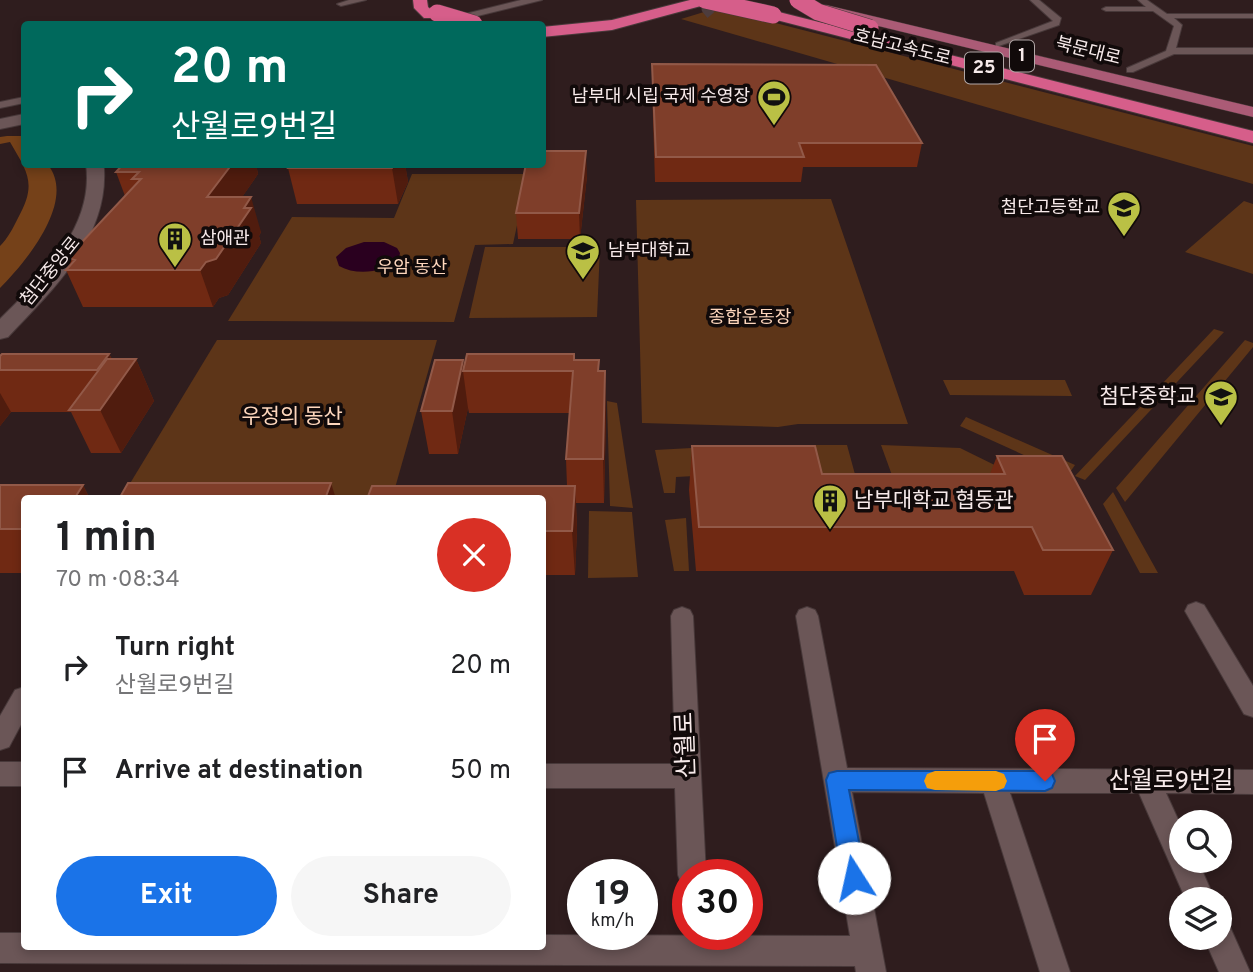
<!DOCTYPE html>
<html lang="en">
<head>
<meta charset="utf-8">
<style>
	body { margin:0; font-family:Overpass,"Noto Sans KR",sans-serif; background:#f6f6f6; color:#202124; height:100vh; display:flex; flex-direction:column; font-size:26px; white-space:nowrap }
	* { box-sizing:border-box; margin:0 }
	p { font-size:23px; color:#757577 }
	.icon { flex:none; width:38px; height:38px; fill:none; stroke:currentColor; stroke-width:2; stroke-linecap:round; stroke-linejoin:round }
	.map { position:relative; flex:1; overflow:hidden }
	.side { position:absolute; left:21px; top:495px; width:525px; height:455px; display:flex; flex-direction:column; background:#fff; border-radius:7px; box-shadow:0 4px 10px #0003 }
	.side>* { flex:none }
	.banner { position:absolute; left:21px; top:21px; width:525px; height:147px; border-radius:7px; box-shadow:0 4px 10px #0003; background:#00695c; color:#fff; overflow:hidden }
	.tools { position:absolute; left:1169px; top:810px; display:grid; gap:14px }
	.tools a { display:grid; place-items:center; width:63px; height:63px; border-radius:50%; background:#fff; box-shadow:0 4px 10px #0003; font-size:35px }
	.speed { position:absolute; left:567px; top:859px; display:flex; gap:14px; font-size:35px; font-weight:700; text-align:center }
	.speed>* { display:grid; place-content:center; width:91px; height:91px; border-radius:50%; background:#fff; box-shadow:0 4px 10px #0003; line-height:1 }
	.speed small { font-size:18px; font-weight:400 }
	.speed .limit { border:10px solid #d22; background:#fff; color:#111 }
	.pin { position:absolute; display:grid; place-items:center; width:60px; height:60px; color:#fff; margin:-72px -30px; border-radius:50% 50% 50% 0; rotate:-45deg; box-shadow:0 0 7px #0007 }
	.pin .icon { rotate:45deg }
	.me { position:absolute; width:77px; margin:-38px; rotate:350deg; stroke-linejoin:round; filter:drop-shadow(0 0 5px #0008) }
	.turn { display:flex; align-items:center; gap:24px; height:147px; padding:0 35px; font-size:32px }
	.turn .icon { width:91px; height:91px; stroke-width:2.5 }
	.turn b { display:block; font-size:49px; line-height:60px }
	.round { display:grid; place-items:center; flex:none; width:74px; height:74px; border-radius:37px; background:#f6f6f6 }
	.overview { display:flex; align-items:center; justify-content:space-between; height:119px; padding:0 35px }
	h1 { font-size:42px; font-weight:700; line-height:52px }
	.cta { display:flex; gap:14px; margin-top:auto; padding:14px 35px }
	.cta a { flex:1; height:80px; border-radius:42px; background:#1a73e8; color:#fff; font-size:28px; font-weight:700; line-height:80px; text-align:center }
	.cta a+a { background:#f6f6f6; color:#202124 }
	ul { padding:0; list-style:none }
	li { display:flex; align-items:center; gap:21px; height:105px; padding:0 35px }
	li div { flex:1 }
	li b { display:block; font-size:26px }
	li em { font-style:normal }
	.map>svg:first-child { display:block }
</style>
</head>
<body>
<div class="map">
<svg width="1253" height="972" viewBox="0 0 1253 972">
	<rect width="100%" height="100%" fill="#2f1d1e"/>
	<g fill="#5d3518">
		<path d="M 717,8 L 1253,146 L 1253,184 L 681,19 Z"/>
		<path d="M 412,174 L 528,174 L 513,244 L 475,245 L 454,322 L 228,321 L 292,217 L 394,218 Z"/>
		<path d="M 831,199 L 908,424 L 798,424 L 778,427 L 642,423 L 636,200 Z"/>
		<path d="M 1244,201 L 1253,204 L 1253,274 L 1185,252 Z"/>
		<path d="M 485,247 L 600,247 L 597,317 L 469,318 Z"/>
		<path d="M 1214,329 L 1224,332 L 1085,480 L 1075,476 Z"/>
		<path d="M 217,340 L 437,340 L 393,495 L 123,495 Z"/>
		<path d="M 1245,340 L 1253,343 L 1253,347 L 1125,502 L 1116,488 Z"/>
		<path d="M 943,380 L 1065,380 L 1072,396 L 950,395 Z"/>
		<path d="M 607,401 L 617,403 L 633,508 L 610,506 Z"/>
		<path d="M 966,417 L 1075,465 L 1068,475 L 960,426 Z"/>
		<path d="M 746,445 L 847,445 L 856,478 L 751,477 Z"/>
		<path d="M 881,445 L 960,448 L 1021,478 L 893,478 Z"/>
		<path d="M 710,447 L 713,475 L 676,477 L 675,493 L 664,493 L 655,450 Z"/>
		<path d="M 1113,492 L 1158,573 L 1140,573 L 1103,504 Z"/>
		<path d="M 589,511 L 632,512 L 638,577 L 588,578 Z"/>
		<path d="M 686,518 L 689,571 L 674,571 L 665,520 Z"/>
	</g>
	<path fill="#754119" d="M 7,136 L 24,136 L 24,164 L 48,165 C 77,201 25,263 0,288 L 0,246 C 8,238 13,228 18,218 C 37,184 28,173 10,142 L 0,144 L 0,137 Z"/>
	<path fill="#2a001f" d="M 364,242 L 384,242 L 397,248 L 400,253 L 399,258 C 384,273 357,276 339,266 L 336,257 L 346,248 Z"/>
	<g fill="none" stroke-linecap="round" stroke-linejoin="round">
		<path stroke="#4d3c3d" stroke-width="9" stroke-dasharray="9 4.5" stroke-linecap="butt" d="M 711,15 L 706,9 L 729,0"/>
		<g stroke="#48393a" stroke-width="2">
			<g id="street">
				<path d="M 349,0 L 366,0 L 341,6 L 337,4 Z"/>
				<path d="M 1030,0 L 1039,0 L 1061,18 L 1059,25 L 996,47 L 996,43 L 1053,21 Z"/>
				<path d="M 1138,0 L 1147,0 L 1167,14 L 1253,14 L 1253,18 L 1174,18 L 1182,25 L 1176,48 L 1253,48 L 1253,54 L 1174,54 L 1133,72 L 1127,72 L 1127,68 L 1166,51 L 1174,26 L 1153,11 L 1106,11 L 1102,9 L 1106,7 L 1146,7 Z"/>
				<path d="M 24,97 L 24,103 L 0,108 L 0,102 Z"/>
				<path d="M 1196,602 L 1204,605 L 1253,686 L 1253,717 L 1244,714 L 1185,611 L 1188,605 Z"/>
				<path d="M 682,607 L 690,610 L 693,616 L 706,875 L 688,875 L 688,887 L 682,885 L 678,875 L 675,788 L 542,788 L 542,764 L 675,764 L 671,616 L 674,610 Z"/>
				<path d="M 807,607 L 815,610 L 818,616 L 847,768 L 1253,770 L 1253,794 L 1166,793 L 1181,826 L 1181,861 L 1198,861 L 1215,900 L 1186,900 L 1139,793 L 1010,793 L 1070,972 L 1040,972 L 984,793 L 852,792 L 886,972 L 856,972 L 855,966 L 0,963 L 0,933 L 24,933 L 24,947 L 542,947 L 542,935 L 850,936 L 796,616 L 799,610 Z"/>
				<path d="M 24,687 L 24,719 L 9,747 L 0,750 L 0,716 L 15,690 Z"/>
				<rect x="0" y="762" width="24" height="24"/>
				<path d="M 1220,923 L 1230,927 L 1250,972 L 1219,972 L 1204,938 L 1220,938 Z"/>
			</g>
		</g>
		<g stroke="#48393a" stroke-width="2">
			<g id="secondary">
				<path d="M 521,0 L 542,0 L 445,24 L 425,24 Z"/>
				<path d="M 24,114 L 24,124 L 0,129 L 0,119 Z"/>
				<path d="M 86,164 L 103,164 L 104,169 C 108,239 52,290 8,337 L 0,339 L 0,319 C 40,279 95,228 86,164 Z"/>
			</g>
		</g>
		<g stroke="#48393a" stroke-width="1">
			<path id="primary" d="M 826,5 L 1253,107 L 1253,117 L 821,12 L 821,6 Z"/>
		</g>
		<g stroke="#48393a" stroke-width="2">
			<g id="highway">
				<path d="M 413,0 L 427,0 L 428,7 L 437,15 L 434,18 L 424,18 L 414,8 Z"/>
				<path d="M 690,0 L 714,0 L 712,3 L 612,30 L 542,37 L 542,27 L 612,20 Z"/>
				<path d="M 735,1 L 1253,131 L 1253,143 L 730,8 L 728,5 L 730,2 Z"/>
			</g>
		</g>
		<use href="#street" fill="#6b5657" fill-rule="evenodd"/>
		<use href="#secondary" fill="#6b5657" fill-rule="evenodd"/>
		<use href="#primary" fill="#ab5b76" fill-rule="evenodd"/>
		<use href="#highway" fill="#d65e8a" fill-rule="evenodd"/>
		<g stroke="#48393a" stroke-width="18" stroke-linecap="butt">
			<g id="highway-bridge">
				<path d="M 705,0 L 773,15"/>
				<path d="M 798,0 L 818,12 L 870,28"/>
				<path d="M 437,13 L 474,24"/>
			</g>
		</g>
		<use href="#highway-bridge" stroke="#d65e8a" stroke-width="17"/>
	</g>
	<g fill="#702913">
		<path d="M 652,64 L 922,143 L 917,167 L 803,167 L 801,182 L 655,182 L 652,86 Z"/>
		<path d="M 123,164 L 256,164 L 258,174 L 242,197 L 261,232 L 259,236 L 261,243 L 228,295 L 219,298 L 213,307 L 83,307 L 66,270 L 70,265 L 67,258 L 125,196 L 116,172 Z"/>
		<path d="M 405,164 L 408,182 L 398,204 L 297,204 L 288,168 Z"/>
		<path d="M 587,176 L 580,239 L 518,239 L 516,213 Z"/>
		<path d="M 109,354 L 112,359 L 136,359 L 154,401 L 121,453 L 91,453 L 71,412 L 11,412 L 0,426 L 0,356 Z"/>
		<path d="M 574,360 L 599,371 L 606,414 L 604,503 L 576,503 L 577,530 L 575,575 L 542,575 L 542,499 L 567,486 L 566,459 L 569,413 L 469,413 L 468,408 L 458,454 L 429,454 L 421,411 L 464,365 Z"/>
		<path d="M 692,446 L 822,474 L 990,474 L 997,456 L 1113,550 L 1091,595 L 1024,595 L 1014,571 L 696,571 L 689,490 Z"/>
		<path d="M 0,485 L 83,485 L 90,499 L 24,499 L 24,573 L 0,573 Z"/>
	</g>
	<g fill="#501c0e">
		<path d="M 586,151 L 587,176 L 580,239 L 579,213 Z"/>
		<path d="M 232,164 L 256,164 L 258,174 L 218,232 L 207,197 Z"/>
		<path d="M 394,164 L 405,164 L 408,182 L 398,204 L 392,168 Z"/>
		<path d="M 251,197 L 261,232 L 259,236 L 261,243 L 228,295 L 219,298 L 213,307 L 200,270 Z"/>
		<path d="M 109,354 L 121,380 L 136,359 L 154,401 L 121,453 L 100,410 L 109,396 L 97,370 Z"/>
		<path d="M 463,360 L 465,371 L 463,371 L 468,408 L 458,454 L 452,411 Z"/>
		<path d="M 605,371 L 606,414 L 604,503 L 603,459 Z"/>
		<path d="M 0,393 L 11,412 L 0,426 Z"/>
		<path d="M 331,483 L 336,499 L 325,499 Z"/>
		<path d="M 83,485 L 90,499 L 74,499 Z"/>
		<path d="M 575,486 L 577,530 L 575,575 L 572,531 Z"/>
	</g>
	<g fill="#7f3e2a" stroke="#925948" stroke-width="2">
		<path d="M 652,64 L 876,65 L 922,143 L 799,143 L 804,157 L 656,157 Z"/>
		<path d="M 542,151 L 586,151 L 579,213 L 516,213 L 526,164 L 542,164 Z"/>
		<path d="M 123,164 L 232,164 L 207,197 L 251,197 L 244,208 L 251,208 L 216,259 L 206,262 L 200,270 L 66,270 L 75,260 L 67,258 L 141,179 L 132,179 L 139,172 L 116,172 Z"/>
		<path d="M 290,164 L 394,164 L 392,168 L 288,168 Z"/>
		<path d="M 2,354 L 109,354 L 97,370 L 0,370 L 0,356 Z"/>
		<path d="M 467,354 L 574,354 L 574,360 L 599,360 L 598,371 L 605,371 L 603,459 L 566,459 L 573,371 L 463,371 Z"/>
		<path d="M 107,359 L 136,359 L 100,410 L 69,410 Z"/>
		<path d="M 435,360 L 463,360 L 452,411 L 421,411 Z"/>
		<path d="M 692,446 L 815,446 L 822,474 L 1005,474 L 997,456 L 1062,456 L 1113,550 L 1043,550 L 1032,527 L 699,527 Z"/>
		<path d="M 128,483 L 331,483 L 325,499 L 119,499 Z"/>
		<path d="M 0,485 L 83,485 L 74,499 L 24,499 L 24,529 L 0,529 Z"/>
		<path d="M 372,486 L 575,486 L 572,531 L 542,531 L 542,499 L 367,499 Z"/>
	</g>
	<path fill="#1a73e8" stroke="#114b97" stroke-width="2" d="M 837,771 L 1045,771 L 1052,774 L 1055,781 L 1052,788 L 1045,791 L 849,790 L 866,878 L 862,886 L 854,889 L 846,886 L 842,878 L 826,780 L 829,773 Z"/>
	<path fill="#f59e0b" d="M 935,771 L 996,771 L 1004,774 L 1007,781 L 1004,788 L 996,791 L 935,790 L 927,788 L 924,781 L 927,774 Z"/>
	<defs>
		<g id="stadium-pin" transform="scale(1.75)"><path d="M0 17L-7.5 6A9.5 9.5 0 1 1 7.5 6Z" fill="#bac045" stroke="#110a0a"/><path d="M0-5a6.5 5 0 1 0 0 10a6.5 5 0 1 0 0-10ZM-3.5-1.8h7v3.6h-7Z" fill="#111"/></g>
		<g id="school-pin" transform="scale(1.75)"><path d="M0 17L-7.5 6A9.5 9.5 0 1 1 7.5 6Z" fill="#bac045" stroke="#110a0a"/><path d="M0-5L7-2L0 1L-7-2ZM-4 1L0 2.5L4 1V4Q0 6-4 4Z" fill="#111"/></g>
		<g id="building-pin" transform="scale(1.75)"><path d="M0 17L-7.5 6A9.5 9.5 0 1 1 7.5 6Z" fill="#bac045" stroke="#110a0a"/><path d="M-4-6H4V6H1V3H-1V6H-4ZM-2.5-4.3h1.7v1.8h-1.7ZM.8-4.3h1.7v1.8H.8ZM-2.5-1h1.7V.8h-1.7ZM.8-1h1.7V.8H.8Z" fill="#111"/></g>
		<g id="university-pin" transform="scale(1.75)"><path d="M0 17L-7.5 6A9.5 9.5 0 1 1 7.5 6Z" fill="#bac045" stroke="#110a0a"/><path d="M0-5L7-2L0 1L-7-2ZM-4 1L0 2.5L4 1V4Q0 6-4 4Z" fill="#111"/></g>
	</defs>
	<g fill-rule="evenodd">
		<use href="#stadium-pin" x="774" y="97"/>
		<use href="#school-pin" x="1124" y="208"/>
		<use href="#building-pin" x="175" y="239"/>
		<use href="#university-pin" x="583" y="251"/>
		<use href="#school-pin" x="1221" y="397"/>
		<use href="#building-pin" x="830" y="501"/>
	</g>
	<g text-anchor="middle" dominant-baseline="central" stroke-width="7" stroke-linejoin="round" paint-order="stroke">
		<g font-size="18" fill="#f7eaea" stroke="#110a0a">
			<text transform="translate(902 48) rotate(14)">호남고속도로</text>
			<text transform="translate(1088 52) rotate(14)">북문대로</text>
			<text transform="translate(51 272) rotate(-51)">첨단중앙로</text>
		</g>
		<g font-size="18" fill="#f7eaea" stroke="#110a0a" text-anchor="end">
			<text x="750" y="97">남부대 시립 국제 수영장</text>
			<text x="1100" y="208">첨단고등학교</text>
			<text x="200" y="239" text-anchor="start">삼애관</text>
			<text x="608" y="251" text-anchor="start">남부대학교</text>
		</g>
		<g font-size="18" fill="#fed7bd" stroke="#110a0a">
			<text x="412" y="268">우암 동산</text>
			<text x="750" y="318">종합운동장</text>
		</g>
		<g fill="#110a0a" stroke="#b2a7a7" stroke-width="2">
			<rect x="1010" y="40.5" width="24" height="31" rx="5"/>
			<rect x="965" y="52.5" width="38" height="31" rx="5"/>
		</g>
		<g font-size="19" font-weight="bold" fill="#f7eaea">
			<text x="1022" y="56">1</text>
			<text x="984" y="68">25</text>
		</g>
		<g font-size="21" fill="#f7eaea" stroke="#110a0a" text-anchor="end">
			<text x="1196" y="397">첨단중학교</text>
			<text x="854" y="501" text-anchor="start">남부대학교 협동관</text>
		</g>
		<g font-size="21" fill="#fed7bd" stroke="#110a0a">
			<text x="292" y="417">우정의 동산</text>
		</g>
		<g font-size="24" fill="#f7eaea" stroke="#110a0a">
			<text transform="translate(687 745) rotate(-92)">산월로</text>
			<text x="1171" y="782">산월로9번길</text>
		</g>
	</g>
</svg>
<div class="tools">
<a><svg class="icon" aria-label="search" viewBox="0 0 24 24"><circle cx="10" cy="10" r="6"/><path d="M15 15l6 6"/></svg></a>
<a><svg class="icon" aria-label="layers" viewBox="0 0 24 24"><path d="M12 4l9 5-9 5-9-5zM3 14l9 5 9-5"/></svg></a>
</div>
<div class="speed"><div>19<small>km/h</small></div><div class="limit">30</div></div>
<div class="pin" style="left:1045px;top:781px;background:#d93025"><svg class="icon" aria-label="arrive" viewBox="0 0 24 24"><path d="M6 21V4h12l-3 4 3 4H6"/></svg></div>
<svg class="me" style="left:854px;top:878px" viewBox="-20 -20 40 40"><circle r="19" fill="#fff"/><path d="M0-13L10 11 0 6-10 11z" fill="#1a73e8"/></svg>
<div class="banner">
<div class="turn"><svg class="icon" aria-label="right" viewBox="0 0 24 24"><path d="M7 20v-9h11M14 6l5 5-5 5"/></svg><div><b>20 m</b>산월로9번길</div></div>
</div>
<section class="side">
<div class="overview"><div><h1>1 min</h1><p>70 m · 08:34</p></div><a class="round" style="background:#d93025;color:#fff"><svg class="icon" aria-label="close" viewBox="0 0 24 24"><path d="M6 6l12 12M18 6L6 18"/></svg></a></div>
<ul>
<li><svg class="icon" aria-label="right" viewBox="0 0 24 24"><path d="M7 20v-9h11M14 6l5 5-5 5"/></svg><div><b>Turn right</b><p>산월로9번길</p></div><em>20 m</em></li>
<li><svg class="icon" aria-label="arrive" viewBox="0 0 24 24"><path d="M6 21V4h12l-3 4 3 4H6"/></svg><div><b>Arrive at destination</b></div><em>50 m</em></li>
</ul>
<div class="cta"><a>Exit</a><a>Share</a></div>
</section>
</div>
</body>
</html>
